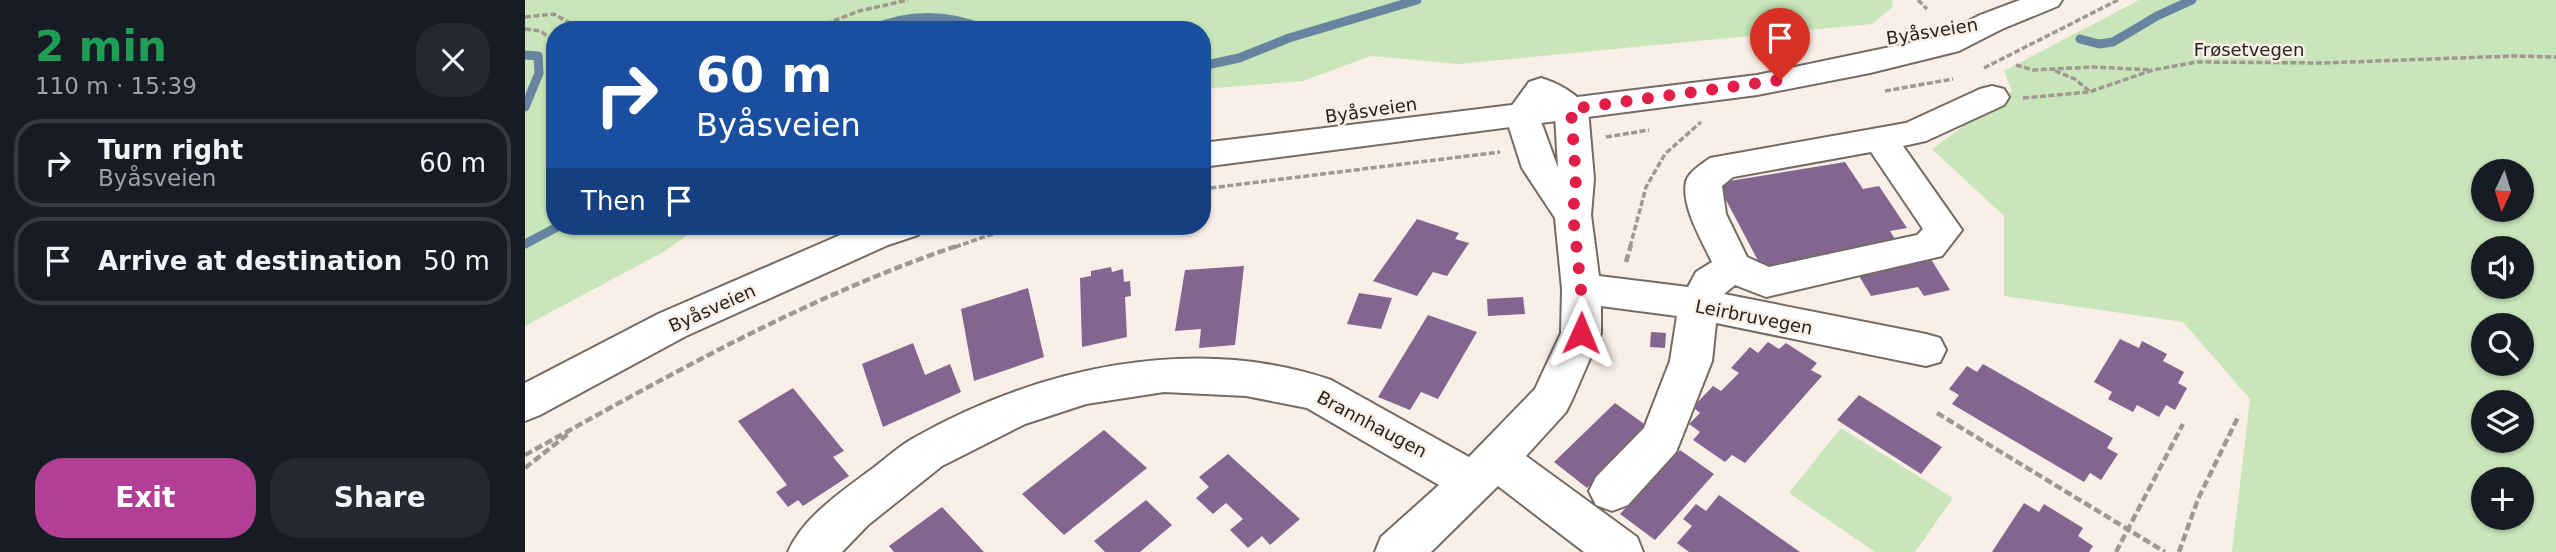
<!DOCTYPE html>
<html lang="en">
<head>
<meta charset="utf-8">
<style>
	body { margin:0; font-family:"DejaVu Sans",sans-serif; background:#242831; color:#f1f3f6; height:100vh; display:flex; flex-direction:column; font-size:26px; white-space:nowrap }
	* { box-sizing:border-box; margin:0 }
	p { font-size:23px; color:#9ea1a6 }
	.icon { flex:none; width:38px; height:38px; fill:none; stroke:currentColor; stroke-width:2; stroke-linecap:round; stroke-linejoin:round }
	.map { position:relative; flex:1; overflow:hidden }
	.details { display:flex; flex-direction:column; background:#171b24; width:525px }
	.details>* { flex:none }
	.top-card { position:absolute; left:21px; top:21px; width:665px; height:214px; border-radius:28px; box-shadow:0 2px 5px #0004; background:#1a4fa0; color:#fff; overflow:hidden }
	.needle { width:46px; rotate:184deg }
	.fabs { position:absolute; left:1946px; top:159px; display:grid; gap:14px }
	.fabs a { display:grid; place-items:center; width:63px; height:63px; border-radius:50%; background:#171b24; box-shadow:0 2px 5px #0004; font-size:35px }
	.pin { position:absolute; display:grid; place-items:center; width:60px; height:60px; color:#fff; margin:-72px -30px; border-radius:50% 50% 50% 0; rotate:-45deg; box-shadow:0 0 7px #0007 }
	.pin .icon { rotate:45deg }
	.me { position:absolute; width:77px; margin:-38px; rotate:1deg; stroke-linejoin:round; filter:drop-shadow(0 0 5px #0008) }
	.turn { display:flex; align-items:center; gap:24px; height:147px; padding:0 35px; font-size:32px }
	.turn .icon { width:91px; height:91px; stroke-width:2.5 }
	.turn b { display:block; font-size:49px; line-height:60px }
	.then { display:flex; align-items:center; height:66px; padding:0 35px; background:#0003; gap:14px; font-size:26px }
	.round { display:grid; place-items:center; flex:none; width:74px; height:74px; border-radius:28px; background:#242831 }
	.headline { display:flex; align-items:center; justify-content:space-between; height:119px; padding:0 35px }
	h1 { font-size:42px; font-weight:600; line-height:52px; color:#1e9e55 }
	.action { display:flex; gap:14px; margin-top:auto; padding:14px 35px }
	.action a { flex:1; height:80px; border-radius:28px; background:#b33e95; color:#fff; font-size:28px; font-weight:600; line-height:80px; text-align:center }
	.action a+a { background:#242831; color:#f1f3f6 }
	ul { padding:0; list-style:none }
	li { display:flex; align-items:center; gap:21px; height:88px; margin:0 14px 10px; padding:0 21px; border:4px solid #363941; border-radius:28px }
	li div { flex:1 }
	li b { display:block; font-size:26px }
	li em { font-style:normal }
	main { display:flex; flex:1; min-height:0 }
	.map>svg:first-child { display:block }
</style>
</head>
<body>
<main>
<section class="details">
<div class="headline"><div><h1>2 min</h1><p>110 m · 15:39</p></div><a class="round"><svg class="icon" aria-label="close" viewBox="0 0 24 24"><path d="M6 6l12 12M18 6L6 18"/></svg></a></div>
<ul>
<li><svg class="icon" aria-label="right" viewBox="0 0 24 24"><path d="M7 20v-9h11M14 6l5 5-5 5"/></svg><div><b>Turn right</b><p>Byåsveien</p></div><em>60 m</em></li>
<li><svg class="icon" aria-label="arrive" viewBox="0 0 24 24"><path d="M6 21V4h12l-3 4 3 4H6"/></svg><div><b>Arrive at destination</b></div><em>50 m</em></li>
</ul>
<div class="action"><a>Exit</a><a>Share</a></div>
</section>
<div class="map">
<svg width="2031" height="552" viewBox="0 0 2031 552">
	<rect width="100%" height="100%" fill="#faefe7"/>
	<g fill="#c8e6b9" fill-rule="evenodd">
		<path d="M 0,0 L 1367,0 L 1368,7 L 1347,24 L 934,64 L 846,56 L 778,81 L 677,89 L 677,30 L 30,30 L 30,226 L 175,226 L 140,251 L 0,326 Z"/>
		<path d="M 1614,0 L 2031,0 L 2031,552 L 1707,552 L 1725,399 L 1658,322 L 1479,296 L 1479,216 L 1407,149 L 1487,91 L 1479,71 ZM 1958,172 L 1997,172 L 1997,210 L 1958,210 ZM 1958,248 L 1997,248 L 1997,287 L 1958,287 ZM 1958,326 L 1997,326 L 1997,364 L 1958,364 ZM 1958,402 L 1997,402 L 1997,441 L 1958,441 ZM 1958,480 L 1997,480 L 1997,518 L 1958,518 Z"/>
		<path d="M 1316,428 L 1428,498 L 1390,552 L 1350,552 L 1264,493 Z"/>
	</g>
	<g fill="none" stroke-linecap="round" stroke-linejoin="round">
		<g stroke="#6785a0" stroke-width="9">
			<path d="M 345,30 C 384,13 423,14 462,30"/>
			<path d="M 1555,39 L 1574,44 L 1588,42 L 1632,16 L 1667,0"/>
			<path d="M 0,55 L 13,56 L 14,73 L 0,107"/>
			<path d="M 677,66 L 714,58 L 764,38 L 892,0"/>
			<path d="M 0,244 L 34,226"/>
		</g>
	</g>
	<g fill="#836591">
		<path d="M 1320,162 L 1338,189 L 1354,186 L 1382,228 L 1365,231 L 1370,239 L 1323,249 L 1325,252 L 1238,270 L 1192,183 Z"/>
		<path d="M 892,219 L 934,233 L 930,239 L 944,243 L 922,276 L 908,272 L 892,296 L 848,281 Z"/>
		<path d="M 1404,256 L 1425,290 L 1399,296 L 1393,287 L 1346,296 L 1331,271 Z"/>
		<path d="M 719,266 L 710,345 L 674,348 L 676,329 L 650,331 L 660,270 Z"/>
		<path d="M 586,267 L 587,272 L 598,269 L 599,282 L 605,281 L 606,296 L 600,297 L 602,337 L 557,347 L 555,278 L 566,276 L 566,271 Z"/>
		<path d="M 503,288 L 519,357 L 449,381 L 436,309 Z"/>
		<path d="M 834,293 L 867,298 L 856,329 L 822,324 Z"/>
		<path d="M 998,297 L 1000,314 L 963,316 L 962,299 Z"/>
		<path d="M 903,315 L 952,332 L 913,399 L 896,392 L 885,410 L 853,397 Z"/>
		<path d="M 1126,332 L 1141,333 L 1140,348 L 1125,347 Z"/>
		<path d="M 1595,339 L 1614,348 L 1617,341 L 1642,354 L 1638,361 L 1659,372 L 1653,383 L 1662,388 L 1650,410 L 1641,405 L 1634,417 L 1612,405 L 1608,412 L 1583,399 L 1587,392 L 1569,382 Z"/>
		<path d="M 1243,342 L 1254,349 L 1261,343 L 1292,363 L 1286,370 L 1297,376 L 1220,463 L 1207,455 L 1200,462 L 1168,440 L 1175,432 L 1164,424 L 1175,413 L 1168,407 L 1188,386 L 1196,391 L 1214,373 L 1206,368 L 1225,347 L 1233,353 Z"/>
		<path d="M 388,343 L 400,375 L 425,364 L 436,392 L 358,427 L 337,364 Z"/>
		<path d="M 1458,364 L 1588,438 L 1582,448 L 1593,454 L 1576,480 L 1565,473 L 1559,482 L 1427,404 L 1434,395 L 1424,389 L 1442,366 L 1452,372 Z"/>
		<path d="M 268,388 L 319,451 L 308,457 L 324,476 L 278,506 L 273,500 L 263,507 L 251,492 L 262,485 L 213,421 Z"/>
		<path d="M 1334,395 L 1417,447 L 1396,474 L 1312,420 Z"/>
		<path d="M 1090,403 L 1122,426 L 1062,488 L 1029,462 Z"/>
		<path d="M 579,430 L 622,468 L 539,535 L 497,494 Z"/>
		<path d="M 1155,450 L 1189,474 L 1130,540 L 1095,514 Z"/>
		<path d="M 703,454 L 775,519 L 745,545 L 737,536 L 723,548 L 705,530 L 718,519 L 701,503 L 688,514 L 671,498 L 684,487 L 674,477 Z"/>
		<path d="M 1194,495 L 1275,552 L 1164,552 L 1152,543 L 1167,526 L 1158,519 L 1171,504 L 1181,511 Z"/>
		<path d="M 621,500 L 647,525 L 615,552 L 580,552 L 569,541 Z"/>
		<path d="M 1499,503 L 1514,512 L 1519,504 L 1558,528 L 1553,536 L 1568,546 L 1564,552 L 1467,552 Z"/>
		<path d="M 417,507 L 459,552 L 369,552 L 364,546 Z"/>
	</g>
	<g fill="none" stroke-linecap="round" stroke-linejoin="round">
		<g stroke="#746b64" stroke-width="4">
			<path id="minor" d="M 1016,78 C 1033,83 1053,94 1063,109 L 1069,179 L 1066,215 L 1074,276 L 1163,287 L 1171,272 L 1187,262 C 1177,241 1156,206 1161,182 C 1163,172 1177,164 1185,158 L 1381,123 L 1455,89 L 1467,86 L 1479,89 L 1484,97 L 1479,105 L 1401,141 L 1378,146 L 1437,230 L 1417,256 L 1241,297 L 1210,285 L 1199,294 L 1401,334 L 1415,338 L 1421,350 L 1415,362 L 1401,366 L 1191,323 L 1187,361 L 1151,452 L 1103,505 L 1087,511 L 1071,505 L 1064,491 L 1071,477 L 1119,428 L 1145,361 L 1152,316 L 1076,306 L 1076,333 L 1047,400 L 1041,412 L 1001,456 L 1112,537 L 1118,552 L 1059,552 L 973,486 L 906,552 L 850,552 L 856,537 L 914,485 L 782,408 L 721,396 L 639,392 L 561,404 L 500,424 L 417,466 L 343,525 L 317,552 L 263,552 C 277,519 312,495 340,474 C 356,463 371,448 387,439 C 511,368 668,333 806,380 L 944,457 L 1010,389 L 1036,333 L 1037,289 L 1030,218 L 997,168 L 980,115 L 1004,82 ZM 1020,107 L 1030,114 L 1033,168 L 1014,116 ZM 1346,152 L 1398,229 L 1392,235 L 1244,267 L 1222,257 L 1201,214 L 1197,186 L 1208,177 Z"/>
		</g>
		<g stroke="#746b64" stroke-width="4">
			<g id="major">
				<path d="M 1495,0 L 1537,0 L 1533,6 L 1477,29 L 1434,51 L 1345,73 L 1232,95 L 677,167 L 677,143 L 1232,75 L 1413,37 L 1455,15 Z"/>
				<path d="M 336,226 L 398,226 L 393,235 L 363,245 L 161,336 L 15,415 L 0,421 L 0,383 L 133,314 Z"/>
			</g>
		</g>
		<g stroke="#a09792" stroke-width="3.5" stroke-dasharray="6 2.5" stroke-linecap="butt">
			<path d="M 1393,0 L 1402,9"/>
			<path d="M 0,17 L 29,14 L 57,30"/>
			<path d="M 0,29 L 16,31 L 30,43"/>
			<path d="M 285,30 L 334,11 L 383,0"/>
			<path d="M 1491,65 L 1508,70 L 1569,67 L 1627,70"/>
			<path d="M 1459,68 L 1593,0"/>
			<path d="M 1530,71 L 1550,79 L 1564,91"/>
			<path d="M 1360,91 L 1428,79"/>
			<path d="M 1498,98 L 1564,92 L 1628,70 L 1672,62 L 1797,63 L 1988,56 L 2031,57"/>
			<path d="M 1081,137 L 1124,130"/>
			<path d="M 677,189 L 975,152"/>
			<path d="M 430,247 L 491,226"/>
			<path d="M 1105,247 L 1121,187 L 1140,154 L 1176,122"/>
		</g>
		<g stroke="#a09792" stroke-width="4.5" stroke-dasharray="8 3.5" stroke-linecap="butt">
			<path d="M 1101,262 L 1106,245"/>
			<path d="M 1412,413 L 1640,552"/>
			<path d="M 0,455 C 141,377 282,296 435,245"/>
			<path d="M 0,468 L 43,434"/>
			<path d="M 1591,552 L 1658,424"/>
			<path d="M 1654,552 L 1673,499 L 1714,415"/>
		</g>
		<use href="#minor" fill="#fff" fill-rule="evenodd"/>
		<use href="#major" fill="#fff" fill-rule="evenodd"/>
	</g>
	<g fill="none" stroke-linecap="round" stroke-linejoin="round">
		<path stroke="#e11d48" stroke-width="12" stroke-dasharray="0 21.6" d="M 1056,333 L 1056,289 L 1048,215 L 1051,179 L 1046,109 L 1255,80"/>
	</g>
	<g text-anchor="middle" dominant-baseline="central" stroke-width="5" stroke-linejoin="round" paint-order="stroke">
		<g font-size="18" fill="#26221f" stroke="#faefe7">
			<text transform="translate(1407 31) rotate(-9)">Byåsveien</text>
			<text x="1724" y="49">Frøsetvegen</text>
			<text transform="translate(846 110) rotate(-8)">Byåsveien</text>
			<text transform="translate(187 308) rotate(-24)">Byåsveien</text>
			<text transform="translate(1229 317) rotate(11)">Leirbruvegen</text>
			<text transform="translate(847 424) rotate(28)">Brannhaugen</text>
		</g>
	</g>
</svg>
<div class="fabs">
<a><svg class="needle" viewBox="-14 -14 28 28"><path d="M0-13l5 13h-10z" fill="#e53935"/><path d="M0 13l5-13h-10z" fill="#9ea1a6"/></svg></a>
<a><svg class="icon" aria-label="sound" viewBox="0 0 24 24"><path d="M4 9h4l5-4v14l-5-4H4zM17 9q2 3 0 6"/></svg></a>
<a><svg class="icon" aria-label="search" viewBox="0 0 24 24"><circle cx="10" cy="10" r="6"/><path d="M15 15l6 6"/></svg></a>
<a><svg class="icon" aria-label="layers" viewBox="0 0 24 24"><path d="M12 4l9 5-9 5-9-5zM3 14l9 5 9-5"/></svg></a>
<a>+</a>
</div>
<div class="pin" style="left:1255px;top:80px;background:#d93025"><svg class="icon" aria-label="arrive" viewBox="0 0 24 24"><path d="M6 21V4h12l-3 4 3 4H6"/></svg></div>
<svg class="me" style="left:1056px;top:333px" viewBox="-20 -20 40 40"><path d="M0-17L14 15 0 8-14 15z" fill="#e11d48" stroke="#fff" stroke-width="4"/></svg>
<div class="top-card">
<div class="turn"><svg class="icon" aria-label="right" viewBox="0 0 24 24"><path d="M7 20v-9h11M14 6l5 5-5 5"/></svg><div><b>60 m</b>Byåsveien</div></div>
<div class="then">Then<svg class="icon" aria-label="arrive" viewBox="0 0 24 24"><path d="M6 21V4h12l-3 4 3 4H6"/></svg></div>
</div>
</div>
</main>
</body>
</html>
